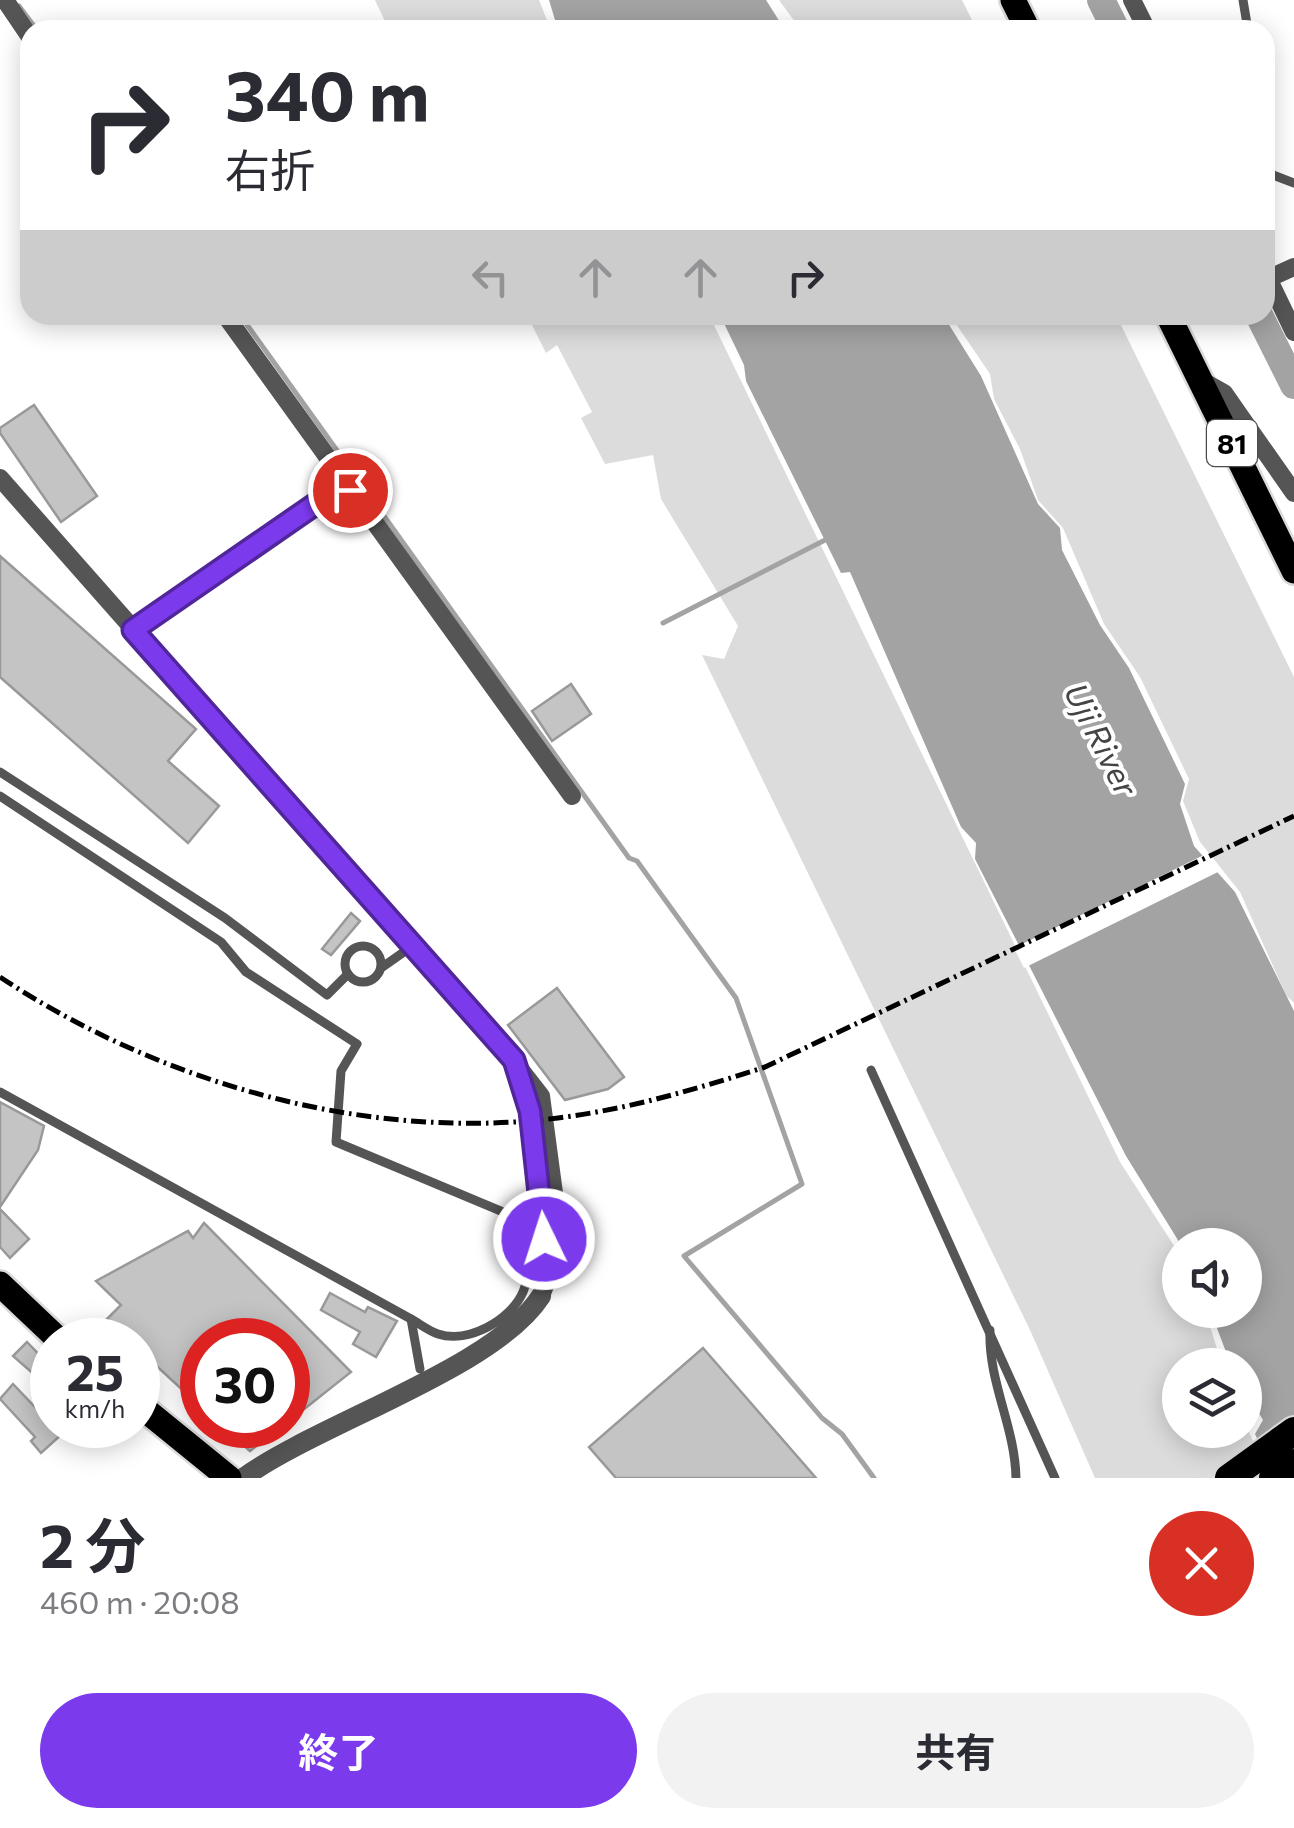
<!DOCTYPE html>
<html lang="ja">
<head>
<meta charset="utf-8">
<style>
	body { margin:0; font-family:Commissioner,"Noto Sans JP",sans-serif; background:#f2f2f3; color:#2b2b33; height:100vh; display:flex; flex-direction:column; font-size:38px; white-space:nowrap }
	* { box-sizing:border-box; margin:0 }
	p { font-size:32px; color:#7c7c81 }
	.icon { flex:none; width:55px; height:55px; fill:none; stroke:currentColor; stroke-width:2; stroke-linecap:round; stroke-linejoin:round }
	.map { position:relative; height:1478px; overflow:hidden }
	.drawer { display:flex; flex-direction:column; background:#fff; flex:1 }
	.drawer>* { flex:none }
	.banner { position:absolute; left:20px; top:20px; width:1255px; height:305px; border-radius:30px; box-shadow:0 5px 25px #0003; background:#fff; color:#2b2b33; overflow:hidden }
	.tools { position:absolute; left:1162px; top:1228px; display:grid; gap:20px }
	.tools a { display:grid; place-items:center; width:100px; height:100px; border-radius:50%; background:#fff; box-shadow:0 5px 25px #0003; font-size:50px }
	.speed { position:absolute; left:30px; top:1318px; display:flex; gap:20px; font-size:50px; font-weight:700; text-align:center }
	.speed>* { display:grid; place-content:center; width:130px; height:130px; border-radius:50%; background:#fff; box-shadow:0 5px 25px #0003; line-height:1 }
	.speed small { font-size:25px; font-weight:400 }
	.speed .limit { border:15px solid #d22; background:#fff; color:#111 }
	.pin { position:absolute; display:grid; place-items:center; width:85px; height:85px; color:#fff; margin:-42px; border:5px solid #fff; border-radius:50%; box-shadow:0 2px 10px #0007 }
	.me { position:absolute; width:110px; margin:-55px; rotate:356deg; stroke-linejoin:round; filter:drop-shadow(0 0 8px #0008) }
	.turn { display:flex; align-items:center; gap:35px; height:210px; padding:0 40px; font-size:45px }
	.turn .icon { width:130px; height:130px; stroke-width:2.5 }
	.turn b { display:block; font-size:70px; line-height:85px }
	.lanes { display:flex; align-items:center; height:95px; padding:0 40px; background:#0003; justify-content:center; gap:50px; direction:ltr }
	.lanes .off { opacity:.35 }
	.round { display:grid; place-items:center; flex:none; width:105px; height:105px; border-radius:52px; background:#f2f2f3 }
	.headline { display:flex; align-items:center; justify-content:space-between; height:170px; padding:0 40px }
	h1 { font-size:60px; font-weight:700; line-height:75px }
	.action { display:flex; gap:20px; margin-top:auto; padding:20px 40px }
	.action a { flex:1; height:115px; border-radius:60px; background:#7c3aed; color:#fff; font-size:40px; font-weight:700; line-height:115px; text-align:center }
	.action a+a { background:#f2f2f3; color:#2b2b33 }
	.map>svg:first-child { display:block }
</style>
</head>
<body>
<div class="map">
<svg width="1294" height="1478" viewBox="0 0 1294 1478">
	<rect width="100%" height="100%" fill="#fff"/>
	<g fill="#dcdcdc">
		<path d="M 375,0 L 539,0 L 551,30 L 389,30 Z"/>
		<path d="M 779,0 L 962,0 L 977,30 L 801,30 Z"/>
		<path d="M 527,315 L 709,315 L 1120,1162 L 1180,1255 L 1180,1310 L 1205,1310 L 1222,1365 L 1180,1365 L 1180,1430 L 1245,1430 L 1245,1424 L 1271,1478 L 1095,1478 L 1030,1330 L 702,655 L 724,659 L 738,626 L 661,499 L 653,455 L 605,464 L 581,418 L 592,412 L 557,345 L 546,353 Z"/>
		<path d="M 950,315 L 1116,315 L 1294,677 L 1294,1003 L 1286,995 L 1240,892 L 1200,842 L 1183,801 L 1189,779 L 1140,677 L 1104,624 L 1063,528 L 1038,500 L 1020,449 L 994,399 L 990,374 Z"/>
	</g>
	<g fill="#a3a3a3">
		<path d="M 549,0 L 766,0 L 785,30 L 558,30 Z"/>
		<path d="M 720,315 L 943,315 L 981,376 L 1038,504 L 1060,528 L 1062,550 L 1100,625 L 1129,668 L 1185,784 L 1180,804 L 1194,846 L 1235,892 L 1294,1011 L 1294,1478 L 1276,1478 L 1255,1434 L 1263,1420 L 1245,1389 L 1245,1365 L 1231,1365 L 1210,1310 L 1245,1310 L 1245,1245 L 1181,1245 L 1126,1156 L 975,859 L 976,843 L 961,827 L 850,572 L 841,573 L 746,381 L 744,365 Z"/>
	</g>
	<path fill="#fff" d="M 1208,853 L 1222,870 L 1024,968 L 1014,948 Z"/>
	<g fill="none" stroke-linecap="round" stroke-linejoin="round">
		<g stroke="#a3a3a3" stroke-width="5">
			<path d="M 19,6 L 37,30"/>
			<path d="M 240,315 L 629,858 L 637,861 L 736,998 L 802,1184 L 684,1256 L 822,1418 L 842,1434 L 874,1478"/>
			<path d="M 663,623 L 829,538"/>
		</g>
		<g stroke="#a3a3a3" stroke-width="28">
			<path d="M 1101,0 L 1116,30"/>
			<path d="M 1259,315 L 1294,385"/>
		</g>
	</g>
	<g fill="#c4c4c4" stroke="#999" stroke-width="2.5">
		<path d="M 34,405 L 97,496 L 61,522 L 0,433 L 0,428 Z"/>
		<path d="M 0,556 L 196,729 L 168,761 L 219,806 L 188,843 L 0,677 Z"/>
		<path d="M 571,684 L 591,714 L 552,741 L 532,711 Z"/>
		<path d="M 351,913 L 360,921 L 331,955 L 322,949 Z"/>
		<path d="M 557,988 L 624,1077 L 608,1089 L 565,1100 L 508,1025 Z"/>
		<path d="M 0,1102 L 44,1126 L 38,1150 L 0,1207 Z"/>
		<path d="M 0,1209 L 29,1239 L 10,1258 L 0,1247 Z"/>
		<path d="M 204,1223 L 351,1372 L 288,1422 L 288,1340 L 202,1340 L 202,1408 L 138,1349 L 138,1340 L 128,1340 L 106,1320 L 121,1305 L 96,1281 L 188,1231 L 193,1238 Z"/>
		<path d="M 330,1293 L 365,1312 L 368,1307 L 397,1321 L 376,1357 L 353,1344 L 360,1332 L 321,1310 Z"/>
		<path d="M 27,1342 L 52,1368 L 52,1425 L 62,1434 L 41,1453 L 31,1441 L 35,1437 L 0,1399 L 13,1384 L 35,1407 L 52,1390 L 13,1356 Z"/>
		<path d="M 703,1348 L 816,1478 L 616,1478 L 589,1447 Z"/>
		<path d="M 221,1425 L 283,1425 L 250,1451 Z"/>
	</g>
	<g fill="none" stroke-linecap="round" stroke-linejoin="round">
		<g stroke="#dbdbdb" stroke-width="30">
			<g id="primary">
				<path d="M 1013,0 L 1028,30"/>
				<path d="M 1168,315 L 1294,571"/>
				<path d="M 0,1284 L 59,1340"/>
				<path d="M 138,1404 L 229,1478"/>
			</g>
		</g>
		<g stroke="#dbdbdb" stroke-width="32">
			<path id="trunk" d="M 1229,1478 L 1294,1431"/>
		</g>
		<g stroke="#dbdbdb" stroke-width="35">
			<path id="motorway" d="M 1274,1478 L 1294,1464"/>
		</g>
		<g stroke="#555" stroke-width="9">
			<path d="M 1243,0 L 1248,30"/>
			<path d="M 1265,165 L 1273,175 L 1294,183"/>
			<path d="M 0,772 L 225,918 L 327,995 L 348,974"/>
			<path d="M 0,796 L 221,942 L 246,972 L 357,1044 L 341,1071 L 336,1142 L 527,1222 C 528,1245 532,1270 523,1292 C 511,1320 468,1344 438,1334 C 429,1331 420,1324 411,1319"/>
			<circle cx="363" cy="964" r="18"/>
			<path d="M 381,968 L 411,947"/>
			<path d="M 871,1070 L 1055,1478"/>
			<path d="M 0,1092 L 411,1319 L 420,1369"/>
			<path d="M 990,1330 C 988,1382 1015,1426 1016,1478"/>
		</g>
		<g stroke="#555" stroke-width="18">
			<path d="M 5,0 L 30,37"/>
			<path d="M 1132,0 L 1147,30"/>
			<path d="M 1265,272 L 1294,332"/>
			<path d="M 1265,280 L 1294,267"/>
			<path d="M 225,315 L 572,796"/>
			<path d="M 1201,380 L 1224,393 L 1294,493"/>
			<path d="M 0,478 L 413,946"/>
			<path d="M 133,630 L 313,505 L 350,489"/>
			<path d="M 513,1060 L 541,1096 L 558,1223 L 554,1262 L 541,1296"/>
			<path d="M 519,1075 C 542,1137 544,1211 543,1276"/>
		</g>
		<g stroke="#555" stroke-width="20">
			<path d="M 413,946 L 513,1060"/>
			<path d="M 243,1478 C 319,1423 495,1368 541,1296"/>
		</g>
		<use href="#primary" stroke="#000" stroke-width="25"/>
		<use href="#trunk" stroke="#000" stroke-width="28"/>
		<use href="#motorway" stroke="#000" stroke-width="30"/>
		<path stroke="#000" stroke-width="5" stroke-dasharray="15 5 2.5 5" stroke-linecap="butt" d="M 0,977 C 160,1083 366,1142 558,1118 C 629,1109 697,1089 765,1067 L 1294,816"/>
	</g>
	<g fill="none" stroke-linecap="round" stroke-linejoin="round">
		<g stroke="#51269a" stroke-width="25">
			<path id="route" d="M 350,490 L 314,505 L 133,630 L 514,1060 L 530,1111 L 544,1239"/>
		</g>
		<use href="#route" stroke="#7c3aed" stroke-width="18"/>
	</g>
	<g text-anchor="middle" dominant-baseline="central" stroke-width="8" stroke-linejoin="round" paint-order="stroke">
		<rect fill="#fff" stroke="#4c4c4c" stroke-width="2.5" x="1207" y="420" width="50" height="46" rx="8"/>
		<g font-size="28" font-weight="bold" fill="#000">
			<text x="1232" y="443">81</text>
		</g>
		<g font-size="32" font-style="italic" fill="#444" stroke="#fff">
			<text transform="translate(1102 739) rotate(63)">Uji River</text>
		</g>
	</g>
</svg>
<div class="tools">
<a><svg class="icon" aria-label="sound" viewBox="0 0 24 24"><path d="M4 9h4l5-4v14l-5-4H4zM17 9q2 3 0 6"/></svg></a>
<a><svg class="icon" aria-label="layers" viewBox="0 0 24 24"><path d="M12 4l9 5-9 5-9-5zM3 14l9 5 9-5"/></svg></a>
</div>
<div class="speed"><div>25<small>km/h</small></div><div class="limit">30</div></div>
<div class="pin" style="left:350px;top:490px;background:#d93025"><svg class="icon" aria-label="arrive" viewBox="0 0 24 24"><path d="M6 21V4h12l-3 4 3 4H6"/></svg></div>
<svg class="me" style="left:544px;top:1239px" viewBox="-20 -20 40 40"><circle r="17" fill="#7c3aed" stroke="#fff" stroke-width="3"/><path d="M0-11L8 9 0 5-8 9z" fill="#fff"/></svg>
<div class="banner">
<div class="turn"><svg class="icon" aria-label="right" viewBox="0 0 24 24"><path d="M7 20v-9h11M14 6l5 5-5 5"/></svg><div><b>340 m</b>右折</div></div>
<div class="lanes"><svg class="icon off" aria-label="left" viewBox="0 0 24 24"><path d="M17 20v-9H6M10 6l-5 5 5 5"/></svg><svg class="icon off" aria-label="ahead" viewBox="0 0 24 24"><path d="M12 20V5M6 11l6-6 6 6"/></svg><svg class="icon off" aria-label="ahead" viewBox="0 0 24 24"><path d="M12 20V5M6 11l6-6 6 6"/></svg><svg class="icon" aria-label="right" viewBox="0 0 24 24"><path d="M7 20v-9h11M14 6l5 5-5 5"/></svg></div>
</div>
</div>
<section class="drawer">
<div class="headline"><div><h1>2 分</h1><p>460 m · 20:08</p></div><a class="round" style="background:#d93025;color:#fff"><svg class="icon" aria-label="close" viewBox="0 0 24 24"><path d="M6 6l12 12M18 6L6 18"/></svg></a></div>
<div class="action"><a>終了</a><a>共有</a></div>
</section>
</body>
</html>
